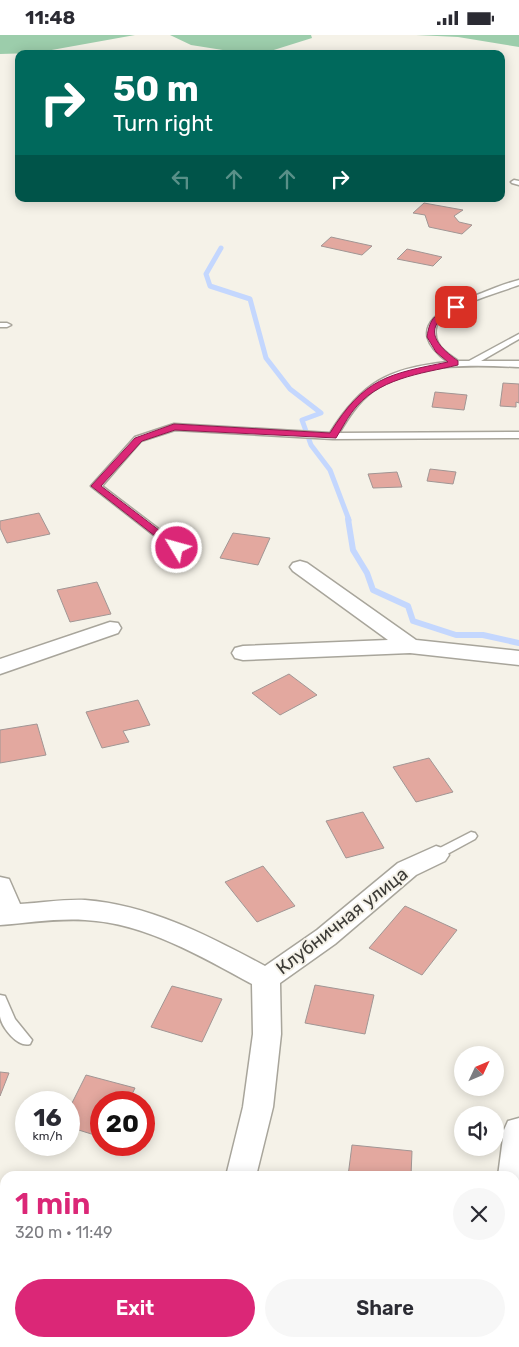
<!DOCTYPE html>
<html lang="en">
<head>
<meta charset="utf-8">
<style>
	body { margin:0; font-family:Rubik,sans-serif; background:#f7f7f7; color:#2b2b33; height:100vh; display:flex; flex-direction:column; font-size:19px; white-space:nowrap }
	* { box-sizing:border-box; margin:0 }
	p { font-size:16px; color:#7c7c81 }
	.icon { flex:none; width:28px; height:28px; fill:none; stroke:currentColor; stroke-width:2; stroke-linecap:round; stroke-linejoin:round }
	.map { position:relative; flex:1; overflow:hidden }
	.side { position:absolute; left:0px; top:1136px; width:520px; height:176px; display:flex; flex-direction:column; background:#fff; border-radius:15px 15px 0 0; box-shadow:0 2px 12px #0003 }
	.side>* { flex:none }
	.banner { position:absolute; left:15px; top:15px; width:490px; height:152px; border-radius:10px; box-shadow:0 2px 12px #0003; background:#00695c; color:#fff; overflow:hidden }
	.needle { width:32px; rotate:46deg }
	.buttons { position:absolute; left:454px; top:1011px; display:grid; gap:10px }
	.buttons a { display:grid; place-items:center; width:50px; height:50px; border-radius:50%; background:#fff; box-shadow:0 2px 12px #0003; font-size:25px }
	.speed { position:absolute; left:15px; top:1056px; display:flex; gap:10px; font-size:25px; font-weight:700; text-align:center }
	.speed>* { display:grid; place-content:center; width:65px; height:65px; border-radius:50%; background:#fff; box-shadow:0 2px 12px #0003; line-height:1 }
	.speed small { font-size:12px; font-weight:400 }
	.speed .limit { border:8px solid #d22; background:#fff; color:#111 }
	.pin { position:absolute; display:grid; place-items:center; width:42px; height:42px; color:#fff; margin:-21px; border-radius:10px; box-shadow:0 2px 8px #0006 }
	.me { position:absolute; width:55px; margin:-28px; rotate:307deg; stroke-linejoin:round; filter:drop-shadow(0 0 4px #0008) }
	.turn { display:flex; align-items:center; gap:18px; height:105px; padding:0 15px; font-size:22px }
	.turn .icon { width:65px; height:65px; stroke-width:2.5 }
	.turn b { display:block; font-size:35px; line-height:42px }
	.lanes { display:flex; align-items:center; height:48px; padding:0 15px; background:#0003; justify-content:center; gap:25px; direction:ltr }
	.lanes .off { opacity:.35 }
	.round { display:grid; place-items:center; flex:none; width:52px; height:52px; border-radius:26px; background:#f7f7f7 }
	.headline { display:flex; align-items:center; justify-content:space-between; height:85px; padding:0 15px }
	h1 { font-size:30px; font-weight:600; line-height:38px; color:#db2777 }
	.button { display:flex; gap:10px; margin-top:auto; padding:10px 15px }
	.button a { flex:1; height:58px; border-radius:30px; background:#db2777; color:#fff; font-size:20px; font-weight:600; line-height:58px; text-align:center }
	.button a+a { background:#f7f7f7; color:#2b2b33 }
	.status { display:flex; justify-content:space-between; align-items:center; height:35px; padding:0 25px; background:#fff; direction:ltr }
	.status svg { height:14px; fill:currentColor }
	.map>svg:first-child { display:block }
</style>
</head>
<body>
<div class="status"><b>11:48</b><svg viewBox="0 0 49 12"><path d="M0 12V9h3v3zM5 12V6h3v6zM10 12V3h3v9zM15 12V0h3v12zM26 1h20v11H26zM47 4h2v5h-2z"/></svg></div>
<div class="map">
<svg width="519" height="1312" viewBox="0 0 519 1312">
	<rect width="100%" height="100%" fill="#f5f2e8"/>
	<g fill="#9ccdab">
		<path d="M 0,0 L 135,0 L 35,18 L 0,19 Z"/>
		<path d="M 170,0 L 311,0 L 312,3 L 261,19 L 176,19 L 229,16 L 191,10 Z"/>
		<path d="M 416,0 L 519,0 L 519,12 L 458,2 Z"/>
	</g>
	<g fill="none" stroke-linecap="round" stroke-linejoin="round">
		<path stroke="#c4d7fe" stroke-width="5" d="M 221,213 L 206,239 L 210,251 L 250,264 L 266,323 L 290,354 L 321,378 L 302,385 L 311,410 L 330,435 L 349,485"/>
		<path stroke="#c4d7fe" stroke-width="6" d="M 348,484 L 353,515 L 367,538 L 373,555 L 408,571 L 413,586 L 456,600 L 483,600 L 519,608"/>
	</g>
	<g fill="#e3a89f" stroke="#a19694">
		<path d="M 424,168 L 463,175 L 454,181 L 459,187 L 472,190 L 462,199 L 429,192 L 425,180 L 413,178 Z"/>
		<path d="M 331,202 L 372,211 L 362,220 L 321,211 Z"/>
		<path d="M 407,214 L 442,222 L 433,231 L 397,224 Z"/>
		<path d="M 503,348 L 519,349 L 519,368 L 516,367 L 516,372 L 500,371 Z"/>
		<path d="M 435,357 L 467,360 L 464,375 L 432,372 Z"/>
		<path d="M 430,434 L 456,437 L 453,449 L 427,446 Z"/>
		<path d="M 397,437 L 402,452 L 373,453 L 368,439 Z"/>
		<path d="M 39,478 L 50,499 L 7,508 L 0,493 L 0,486 Z"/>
		<path d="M 233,498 L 270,503 L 258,530 L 220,523 Z"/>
		<path d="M 97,547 L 111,579 L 70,587 L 57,555 Z"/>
		<path d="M 289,639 L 317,660 L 280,680 L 252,658 Z"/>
		<path d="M 138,665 L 150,690 L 123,696 L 129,707 L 102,713 L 86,677 Z"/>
		<path d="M 37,689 L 46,720 L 0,728 L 0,695 Z"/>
		<path d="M 429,723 L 453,757 L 416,767 L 393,732 Z"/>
		<path d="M 363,777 L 384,813 L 346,823 L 326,786 Z"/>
		<path d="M 263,831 L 295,871 L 257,887 L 225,847 Z"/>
		<path d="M 405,871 L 457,895 L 422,940 L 369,913 Z"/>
		<path d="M 315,950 L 374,960 L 365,999 L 305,988 Z"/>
		<path d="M 172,951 L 222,964 L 202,1007 L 151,992 Z"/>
		<path d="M 0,1037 L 9,1038 L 0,1061 Z"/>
		<path d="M 86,1040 L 135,1053 L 128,1068 L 101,1068 L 101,1102 L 69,1092 L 69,1074 Z"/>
		<path d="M 352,1110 L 412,1116 L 411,1141 L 348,1141 Z"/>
		<path d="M 296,1308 L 364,1308 L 296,1310 Z"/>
	</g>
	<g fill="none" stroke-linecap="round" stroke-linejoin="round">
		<g stroke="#a8a59b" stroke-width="3">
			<g id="lane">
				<path d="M 514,145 L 519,146 L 519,150 L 512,148 L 511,147 Z"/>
				<path d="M 519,245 L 519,250 C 500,257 450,271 439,286 C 434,293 435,302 438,308 C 442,316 451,321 458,326 L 469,326 L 519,299 L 519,304 L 481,326 L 519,326 L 519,332 C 471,330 414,327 373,356 C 358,367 348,383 339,398 L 519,397 L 519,403 L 333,404 L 175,395 L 141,406 L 102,451 L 181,511 L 182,513 L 177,516 L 173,515 L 91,451 L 135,402 L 174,389 L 330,398 C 362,347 389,333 448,327 C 399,291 447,271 482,258 C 494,253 507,248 519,245 Z"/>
				<path d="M 0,288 L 7,288 L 11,290 L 7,292 L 0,292 Z"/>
				<path d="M 471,797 L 475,798 L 477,801 L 475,804 L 440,823 L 432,823 L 430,820 L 432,817 Z"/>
				<path d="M 0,960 L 5,961 L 15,984 L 32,1005 L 30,1009 C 18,1013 1,992 0,981 C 0,974 0,966 0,960 Z"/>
			</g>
		</g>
		<g stroke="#a8a59b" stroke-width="3">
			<g id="street">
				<path d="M 300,526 L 307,528 L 416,605 L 519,616 L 519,630 L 410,618 L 243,625 L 235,623 L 232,618 L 235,613 L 243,611 L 388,605 L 293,536 L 290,532 L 293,528 Z"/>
				<path d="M 110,587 L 118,588 L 121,593 L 118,598 L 0,639 L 0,624 Z"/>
				<path d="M 436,811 L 445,814 L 449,820 L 445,826 L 416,840 L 335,909 L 280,948 L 281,999 L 273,1072 L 256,1141 L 226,1141 L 243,1072 L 253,999 L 252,949 C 200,921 145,888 85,885 C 57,883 28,888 0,890 L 0,842 L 9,844 L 20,869 C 41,868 64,864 85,865 C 150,870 209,901 265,931 L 317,895 L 398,828 Z"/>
				<path d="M 519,1083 L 519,1152 L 515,1153 L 515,1141 L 498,1141 L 504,1095 L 508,1086 Z"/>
				<path d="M 515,1288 L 519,1290 L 519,1312 L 500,1312 L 499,1308 L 515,1308 Z"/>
				<path d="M 193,1308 L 225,1308 L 226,1312 L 192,1312 Z"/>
			</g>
		</g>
		<use href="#lane" fill="#fff" fill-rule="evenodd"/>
		<use href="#street" fill="#fff" fill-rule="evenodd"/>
	</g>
	<path fill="#db2777" stroke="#8e194d" d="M 453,271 L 460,272 C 454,278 445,280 440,285 C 424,301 447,318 458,326 L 458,330 C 420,339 377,343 352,377 C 346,385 341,395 336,403 L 175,395 L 142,406 L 101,451 L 180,511 L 180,515 L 173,515 L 91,451 L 135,403 L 174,389 L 330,398 C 364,343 388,339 448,327 L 436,317 L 427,302 C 430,281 436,280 453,271 Z"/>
	<g text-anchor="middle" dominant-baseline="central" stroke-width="4" stroke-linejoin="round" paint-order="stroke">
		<g font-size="18" fill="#3c3b37" stroke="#f5f2e8">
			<text transform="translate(342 886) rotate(-38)">Клубничная улица</text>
		</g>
	</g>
</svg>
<div class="buttons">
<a><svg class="needle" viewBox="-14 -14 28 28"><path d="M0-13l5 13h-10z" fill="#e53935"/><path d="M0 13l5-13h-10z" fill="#7c7c81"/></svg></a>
<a><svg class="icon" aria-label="sound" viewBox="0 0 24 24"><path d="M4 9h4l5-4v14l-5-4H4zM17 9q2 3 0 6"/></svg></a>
</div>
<div class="speed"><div>16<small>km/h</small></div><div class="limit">20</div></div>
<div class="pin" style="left:456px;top:272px;background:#d93025"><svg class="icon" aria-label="arrive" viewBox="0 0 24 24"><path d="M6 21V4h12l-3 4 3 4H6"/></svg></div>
<svg class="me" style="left:177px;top:513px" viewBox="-20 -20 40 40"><circle r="17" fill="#db2777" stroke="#fff" stroke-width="3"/><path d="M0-11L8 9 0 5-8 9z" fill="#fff"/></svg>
<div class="banner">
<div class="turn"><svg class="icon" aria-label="right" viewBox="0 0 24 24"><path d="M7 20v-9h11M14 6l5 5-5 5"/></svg><div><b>50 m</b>Turn right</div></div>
<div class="lanes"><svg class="icon off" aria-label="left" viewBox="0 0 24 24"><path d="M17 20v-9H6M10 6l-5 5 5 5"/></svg><svg class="icon off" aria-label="ahead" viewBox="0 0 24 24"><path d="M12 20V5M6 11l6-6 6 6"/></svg><svg class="icon off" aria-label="ahead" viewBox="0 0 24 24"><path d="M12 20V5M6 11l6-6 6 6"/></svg><svg class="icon" aria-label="right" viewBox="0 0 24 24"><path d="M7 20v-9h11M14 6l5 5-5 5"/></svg></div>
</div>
<section class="side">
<div class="headline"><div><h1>1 min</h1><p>320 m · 11:49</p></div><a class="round"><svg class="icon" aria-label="close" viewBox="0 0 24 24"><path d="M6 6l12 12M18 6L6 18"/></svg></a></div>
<div class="button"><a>Exit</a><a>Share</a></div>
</section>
</div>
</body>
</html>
